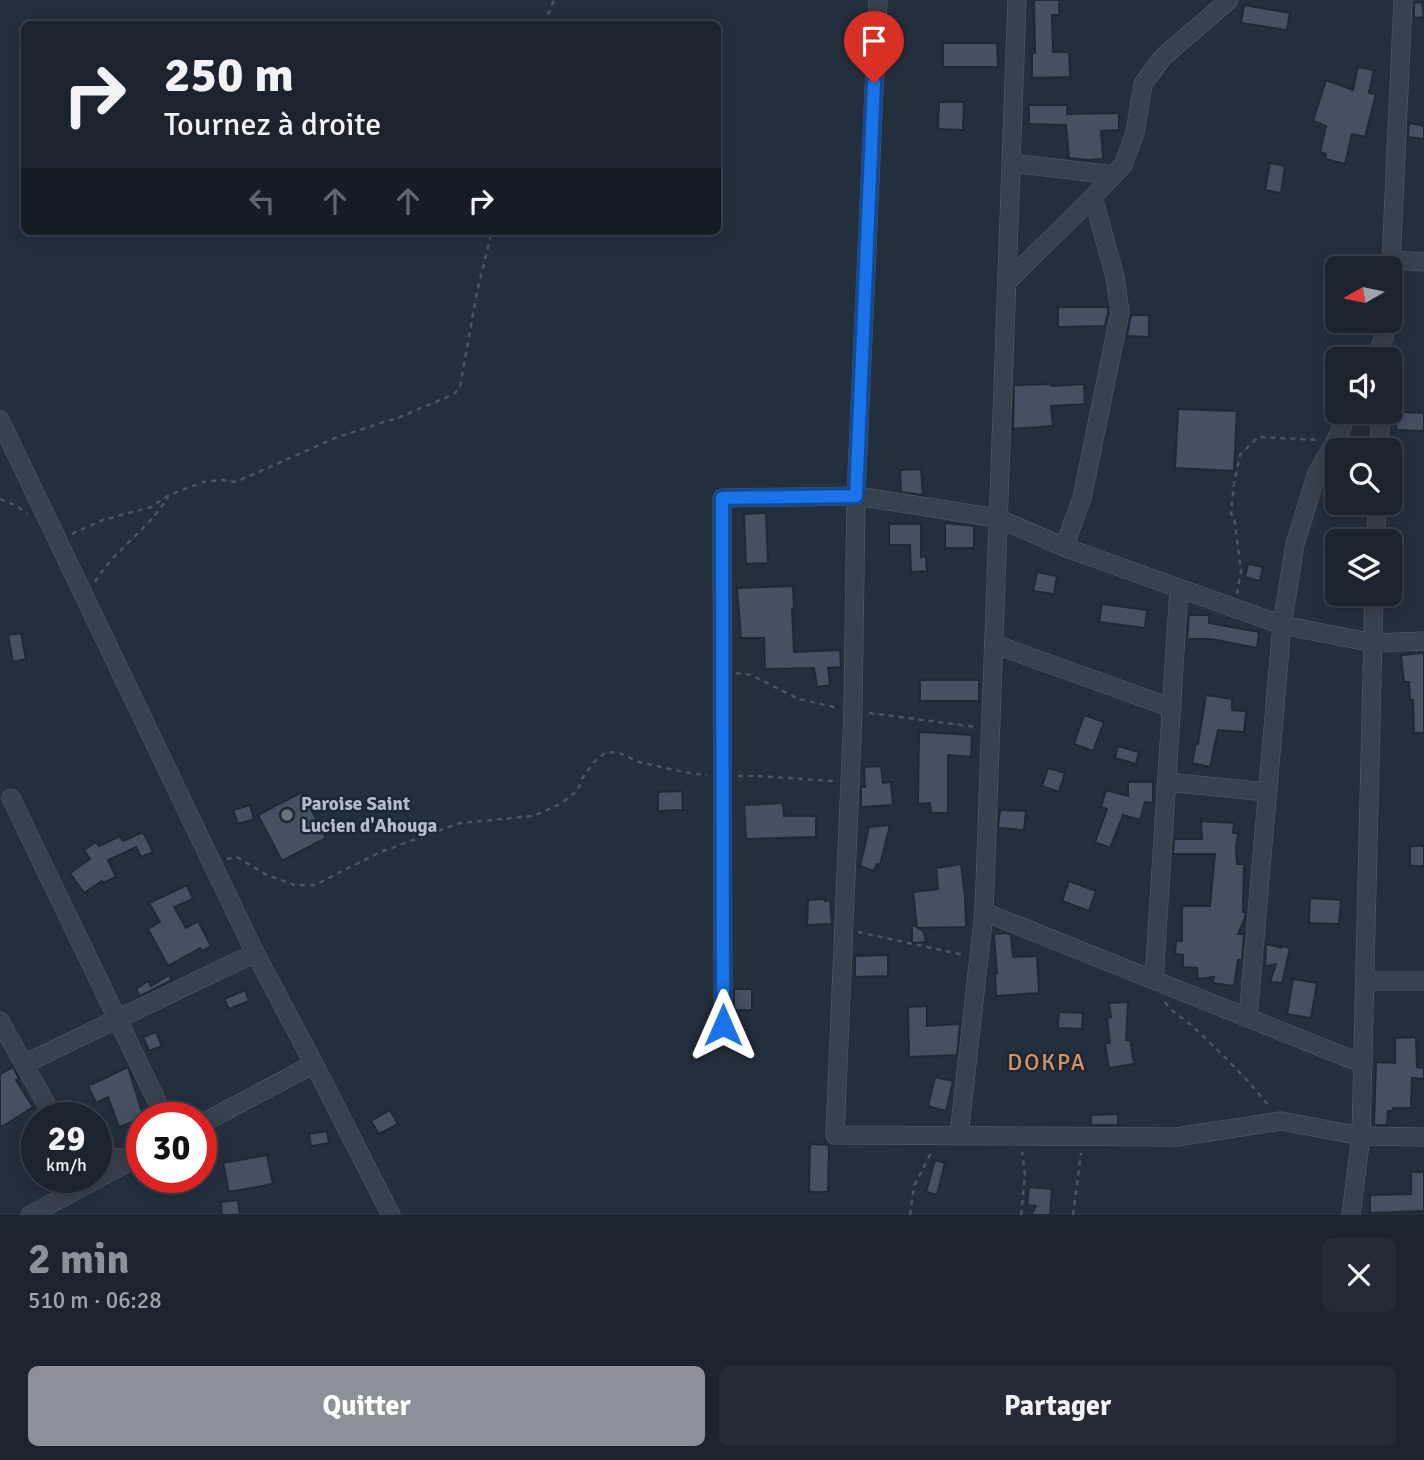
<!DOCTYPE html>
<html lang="fr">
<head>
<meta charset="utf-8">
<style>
	body { margin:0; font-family:Signika,sans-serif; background:#242b36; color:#f1f3f6; height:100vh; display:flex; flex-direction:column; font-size:26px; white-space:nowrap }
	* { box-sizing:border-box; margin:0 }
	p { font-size:23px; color:#a0a4aa }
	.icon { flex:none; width:38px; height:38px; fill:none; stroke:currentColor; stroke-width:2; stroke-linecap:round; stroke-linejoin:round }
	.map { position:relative; height:1215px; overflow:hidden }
	.drawer { display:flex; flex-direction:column; background:#1b232e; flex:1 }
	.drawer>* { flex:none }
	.top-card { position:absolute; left:21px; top:21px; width:700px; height:214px; border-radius:10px; box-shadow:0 4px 18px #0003,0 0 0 2px #39404a; background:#1b232e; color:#f1f3f6; overflow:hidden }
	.needle { width:46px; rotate:261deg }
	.fabs { position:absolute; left:1325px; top:256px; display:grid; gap:14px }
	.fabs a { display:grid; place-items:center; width:77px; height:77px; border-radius:10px; background:#1b232e; box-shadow:0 4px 18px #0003,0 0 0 2px #39404a; font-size:35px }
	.speed { position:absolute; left:21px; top:1102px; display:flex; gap:14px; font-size:35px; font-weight:700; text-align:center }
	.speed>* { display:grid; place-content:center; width:91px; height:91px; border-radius:50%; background:#1b232e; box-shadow:0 4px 18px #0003,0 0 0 2px #39404a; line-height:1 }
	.speed small { font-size:18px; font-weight:400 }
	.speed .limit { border:10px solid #d22; background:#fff; color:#111 }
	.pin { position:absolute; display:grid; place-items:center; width:60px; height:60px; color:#fff; margin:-72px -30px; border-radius:50% 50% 50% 0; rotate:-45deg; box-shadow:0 0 7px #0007 }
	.pin .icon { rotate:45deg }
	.me { position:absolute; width:77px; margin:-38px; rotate:0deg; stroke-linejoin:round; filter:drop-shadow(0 0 5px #0008) }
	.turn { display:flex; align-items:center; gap:24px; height:147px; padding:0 28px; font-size:32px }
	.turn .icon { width:91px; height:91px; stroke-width:2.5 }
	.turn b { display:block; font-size:49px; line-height:60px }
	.lanes { display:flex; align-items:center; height:66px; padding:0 28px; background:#0003; justify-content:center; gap:35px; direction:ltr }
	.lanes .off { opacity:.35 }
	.round { display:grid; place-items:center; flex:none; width:74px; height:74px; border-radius:10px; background:#242b36 }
	.overview { display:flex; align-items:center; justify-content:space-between; height:119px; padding:0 28px }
	h1 { font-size:42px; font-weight:800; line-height:52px; color:#8c9099 }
	.cta { display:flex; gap:14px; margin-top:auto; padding:14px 28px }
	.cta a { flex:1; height:80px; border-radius:10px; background:#8c9099; color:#fff; font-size:28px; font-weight:800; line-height:80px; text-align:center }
	.cta a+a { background:#242b36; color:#f1f3f6 }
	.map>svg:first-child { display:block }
</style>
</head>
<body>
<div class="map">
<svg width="1424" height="1215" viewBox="0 0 1424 1215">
	<rect width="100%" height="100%" fill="#242f3e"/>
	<g fill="#455162" stroke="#1f2835" stroke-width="2">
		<path d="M 1034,0 L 1059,0 L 1059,15 L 1052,15 L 1053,52 L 1069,52 L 1070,77 L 1032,78 L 1032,53 L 1035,53 Z"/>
		<path d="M 1422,2 L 1424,17 L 1414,18 L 1414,3 Z"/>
		<path d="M 1244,5 L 1290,13 L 1287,30 L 1241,23 Z"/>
		<path d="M 943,43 L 997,43 L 998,67 L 943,67 Z"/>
		<path d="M 1358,67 L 1374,70 L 1369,93 L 1376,94 L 1365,137 L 1352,134 L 1345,164 L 1325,159 L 1326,154 L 1320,152 L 1326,126 L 1313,121 L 1326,80 L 1353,90 Z"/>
		<path d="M 939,102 L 964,102 L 963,130 L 938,129 Z"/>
		<path d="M 1029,105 L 1067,105 L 1067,114 L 1119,113 L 1119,130 L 1101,131 L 1103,159 L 1087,160 L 1069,158 L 1066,125 L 1029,124 Z"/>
		<path d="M 1409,123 L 1424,126 L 1424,139 L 1408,137 Z"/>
		<path d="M 1270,163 L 1285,166 L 1281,193 L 1265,190 Z"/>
		<path d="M 1058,307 L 1108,307 L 1108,312 L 1105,326 L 1058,327 Z"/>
		<path d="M 1131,315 L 1149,315 L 1149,337 L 1127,336 Z"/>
		<path d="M 1052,384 L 1052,386 L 1084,384 L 1085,404 L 1051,406 L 1053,426 L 1013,429 L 1014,385 Z"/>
		<path d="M 1178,409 L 1237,411 L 1234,471 L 1175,468 Z"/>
		<path d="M 1397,412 L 1424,413 L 1424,431 L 1396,430 Z"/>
		<path d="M 921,469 L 923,495 L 901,492 L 900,470 Z"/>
		<path d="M 766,513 L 768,563 L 746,564 L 744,514 Z"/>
		<path d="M 945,523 L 974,526 L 974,548 L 945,548 Z"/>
		<path d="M 889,524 L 921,524 L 921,557 L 926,556 L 927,571 L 911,572 L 910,545 L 889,545 Z"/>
		<path d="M 1248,564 L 1263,567 L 1260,581 L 1245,577 Z"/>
		<path d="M 1037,572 L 1057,576 L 1054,594 L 1033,591 Z"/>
		<path d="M 793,586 L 794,609 L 792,609 L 794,652 L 840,650 L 841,667 L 828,668 L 830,685 L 817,687 L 814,668 L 765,669 L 764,638 L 741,638 L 737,588 Z"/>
		<path d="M 1102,604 L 1147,610 L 1145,628 L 1099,622 Z"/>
		<path d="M 1189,615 L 1209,615 L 1209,623 L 1259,632 L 1257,648 L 1211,639 L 1187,639 Z"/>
		<path d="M 21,633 L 26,659 L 13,662 L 8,635 Z"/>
		<path d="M 1424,653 L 1424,733 L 1414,733 L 1413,700 L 1410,700 L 1409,682 L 1404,682 L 1401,655 Z"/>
		<rect x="920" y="680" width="59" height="21"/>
		<path d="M 1206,695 L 1232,699 L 1232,710 L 1246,711 L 1244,732 L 1218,730 L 1210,767 L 1192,763 L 1196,743 L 1198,744 Z"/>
		<path d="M 1084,715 L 1104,722 L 1093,751 L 1074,744 Z"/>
		<path d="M 919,732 L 972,735 L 971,757 L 948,755 L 948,813 L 931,813 L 930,803 L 918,804 Z"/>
		<path d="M 1118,746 L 1139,752 L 1136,764 L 1115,758 Z"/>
		<path d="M 881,766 L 883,783 L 891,782 L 893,805 L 861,807 L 861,787 L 865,787 L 864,767 Z"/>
		<path d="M 1048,768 L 1065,773 L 1059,792 L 1042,786 Z"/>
		<path d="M 1128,782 L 1153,782 L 1153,803 L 1145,802 L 1140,820 L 1123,815 L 1110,848 L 1095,842 L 1107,809 L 1101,807 L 1106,790 L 1128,796 Z"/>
		<path d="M 682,791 L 683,810 L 658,811 L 658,792 Z"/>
		<path d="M 302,792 L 326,838 L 282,861 L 258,815 Z"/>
		<path d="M 783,803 L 784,816 L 816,816 L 816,837 L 746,839 L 744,805 Z"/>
		<path d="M 250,805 L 254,819 L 238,824 L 233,810 Z"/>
		<path d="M 1000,810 L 1026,811 L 1024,830 L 998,828 Z"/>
		<path d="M 1201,821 L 1234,823 L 1233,833 L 1238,833 L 1236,849 L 1237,864 L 1244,864 L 1243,912 L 1246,913 L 1245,918 L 1238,934 L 1244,934 L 1242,960 L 1238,960 L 1234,986 L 1213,983 L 1214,977 L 1198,979 L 1197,968 L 1183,967 L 1183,955 L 1175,954 L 1176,941 L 1182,941 L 1182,906 L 1210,906 L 1215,854 L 1173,854 L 1174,839 L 1202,839 Z"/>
		<path d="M 890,825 L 880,865 L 877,864 L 874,871 L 860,866 L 869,827 Z"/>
		<path d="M 143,832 L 153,852 L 141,857 L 136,847 L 108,860 L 116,877 L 103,883 L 102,881 L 84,893 L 70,873 L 90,859 L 84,850 L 96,842 L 99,846 L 120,836 L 123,841 Z"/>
		<rect x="1410" y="846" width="14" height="20"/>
		<path d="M 961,864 L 965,896 L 966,927 L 918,928 L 924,932 L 926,942 L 912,943 L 912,924 L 917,927 L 913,892 L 938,889 L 936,868 Z"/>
		<path d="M 1069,881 L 1096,891 L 1089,911 L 1062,901 Z"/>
		<path d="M 187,885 L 193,899 L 174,907 L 186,928 L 198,921 L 211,946 L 202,951 L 200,948 L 168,966 L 148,929 L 160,922 L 149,903 Z"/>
		<path d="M 1310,898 L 1341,900 L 1339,924 L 1309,923 Z"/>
		<path d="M 825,899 L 825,901 L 830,900 L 832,924 L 807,925 L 808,900 Z"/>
		<path d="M 1006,933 L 1011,935 L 1013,957 L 1037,956 L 1039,993 L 996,996 L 995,973 L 997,973 L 994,934 Z"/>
		<path d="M 1266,944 L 1281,948 L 1281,946 L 1290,948 L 1282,983 L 1270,982 L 1276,964 L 1265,966 Z"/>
		<path d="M 888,955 L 888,976 L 855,977 L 855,956 Z"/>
		<path d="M 169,975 L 172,980 L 140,996 L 136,989 L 148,981 L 151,986 Z"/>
		<path d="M 1293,979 L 1317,983 L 1311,1018 L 1287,1014 Z"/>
		<rect x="734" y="989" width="18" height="21"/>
		<path d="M 245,990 L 249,1001 L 229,1009 L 224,999 Z"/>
		<path d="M 1128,1002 L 1126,1040 L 1130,1040 L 1134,1064 L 1109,1068 L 1105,1043 L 1110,1043 L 1107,1018 L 1111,1017 L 1109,1003 Z"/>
		<path d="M 927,1006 L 927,1026 L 960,1024 L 957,1055 L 909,1057 L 908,1007 Z"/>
		<path d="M 1059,1012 L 1083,1013 L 1082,1029 L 1058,1028 Z"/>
		<path d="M 156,1032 L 162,1046 L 149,1051 L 143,1037 Z"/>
		<path d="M 1416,1037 L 1417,1067 L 1424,1068 L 1424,1079 L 1412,1078 L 1411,1108 L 1393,1108 L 1393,1111 L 1388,1111 L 1387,1125 L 1374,1125 L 1376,1062 L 1395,1063 L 1395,1038 Z"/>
		<path d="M 13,1067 L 19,1079 L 16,1080 L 33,1107 L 0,1128 L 0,1074 Z"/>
		<path d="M 128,1067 L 144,1118 L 119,1127 L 108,1097 L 96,1103 L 88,1086 Z"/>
		<path d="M 935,1077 L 953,1081 L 946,1111 L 928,1106 Z"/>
		<path d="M 390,1110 L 398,1124 L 379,1134 L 371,1121 Z"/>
		<path d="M 1118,1114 L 1118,1125 L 1091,1125 L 1091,1115 Z"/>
		<path d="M 327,1131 L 329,1143 L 311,1146 L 309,1134 Z"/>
		<path d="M 810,1144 L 829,1145 L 828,1192 L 809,1192 Z"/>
		<path d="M 267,1155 L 273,1184 L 229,1192 L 223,1163 Z"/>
		<path d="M 935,1160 L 945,1163 L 937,1195 L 926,1192 Z"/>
		<path d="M 1411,1172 L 1424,1172 L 1424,1211 L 1370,1213 L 1370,1195 L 1411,1194 Z"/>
		<path d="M 1029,1187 L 1052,1189 L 1050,1215 L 1031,1215 L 1036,1206 L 1027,1205 Z"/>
		<path d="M 238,1200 L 240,1215 L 222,1215 L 221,1202 Z"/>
	</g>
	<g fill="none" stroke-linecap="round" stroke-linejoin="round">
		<g stroke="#565f6c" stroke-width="19">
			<g id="street">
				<path d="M 878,0 L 856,496 L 853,711 L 835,1135 L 1176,1137 L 1281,1121 L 1361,1136 L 1424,1137"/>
				<path d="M 1011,163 L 1114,175"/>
				<path d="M 1392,260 L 1424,262"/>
				<path d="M 1007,282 L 1093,197"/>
				<path d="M 1390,284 L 1403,0"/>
				<path d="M 1374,359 L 1384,338 L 1386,320"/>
				<path d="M 0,420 L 255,953 L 314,1064 L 391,1215"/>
				<path d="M 1379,450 L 1381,411"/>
				<path d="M 1376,541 L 1377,502"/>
				<path d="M 1064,547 L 1082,498 L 1120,312 L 1115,277 L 1093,197 L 1123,165 L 1135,133 L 1143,84 L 1163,57 L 1229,0"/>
				<path d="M 994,644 L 1172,708"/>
				<path d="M 1167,782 L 1267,792"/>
				<path d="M 11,798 L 165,1118"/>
				<path d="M 984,912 L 1363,1064"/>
				<path d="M 1154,980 L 1179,588"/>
				<path d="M 1366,981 L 1424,981"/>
				<path d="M 1248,1018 L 1282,625 L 1295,544 L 1317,473 L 1336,440 L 1349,411"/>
				<path d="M 0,1021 L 54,1118"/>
				<path d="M 723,1025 L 722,498 L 856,496 L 997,518 L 1064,547 L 1282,625 L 1373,643 L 1424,641"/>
				<path d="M 24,1064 L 255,953"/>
				<path d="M 201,1124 L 314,1064"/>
				<path d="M 959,1135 L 984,912 L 1017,0"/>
				<path d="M 96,1156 L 134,1159"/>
				<path d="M 30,1215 L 142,1155"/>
				<path d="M 1351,1215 L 1361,1136 L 1374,593"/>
			</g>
		</g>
		<g stroke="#44595c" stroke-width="2.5" stroke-dasharray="5 5" stroke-linecap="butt">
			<path d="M 544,24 L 554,0"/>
			<path d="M 0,499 L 17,506 L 27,514"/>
			<path d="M 72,534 L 103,520 L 151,507 L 169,495 L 203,482 L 222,480 L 236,482 L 335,438 L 400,417 L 454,394 L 460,387 L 477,292 L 492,231"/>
			<path d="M 95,582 C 114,550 148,530 168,497"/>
			<path d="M 1237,594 L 1241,571 L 1234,516 L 1231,514 L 1234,484 L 1240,455 L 1258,437 L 1318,440"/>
			<path d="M 736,673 L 751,675 L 799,699 L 838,708"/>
			<path d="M 869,713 L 977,727"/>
			<path d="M 738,776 L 757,776 L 833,781"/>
			<path d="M 227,859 L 237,857 L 265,874 L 294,885 L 315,885 L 378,853 L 460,823 L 532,816 L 545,811 L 562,803 L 578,790 L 581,780 L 594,762 L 605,753 L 617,752 L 639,762 L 683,772 L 707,775"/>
			<path d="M 858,932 L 964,955"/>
			<path d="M 1165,1002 C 1172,1013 1184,1018 1193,1027 C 1220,1051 1246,1078 1269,1106"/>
			<path d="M 910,1215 L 914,1186 L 931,1153"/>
			<path d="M 1021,1215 L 1025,1174 L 1022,1152"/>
			<path d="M 1073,1215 L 1081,1153"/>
		</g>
		<use href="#street" stroke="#38414e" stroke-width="18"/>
	</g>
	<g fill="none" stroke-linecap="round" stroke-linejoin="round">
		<g stroke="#114b97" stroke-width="18">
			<path id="route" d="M 723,1025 L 722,498 L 856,496 L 874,83"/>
		</g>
		<use href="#route" stroke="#1a73e8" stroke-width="12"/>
	</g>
	<circle fill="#6b7280" stroke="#1d2633" stroke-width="2.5" cx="287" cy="815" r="7"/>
	<g text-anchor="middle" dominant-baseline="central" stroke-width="5" stroke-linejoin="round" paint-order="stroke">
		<g font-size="19" font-weight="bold" fill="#b4bcc9" stroke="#1d2633" text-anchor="start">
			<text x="301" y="804">Paroise Saint<tspan x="301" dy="22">Lucien d'Ahouga</tspan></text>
		</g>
		<g font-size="23" letter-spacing="2" fill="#d59563" stroke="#1d2633">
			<text x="1047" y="1062">DOKPA</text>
		</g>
	</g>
</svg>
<div class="fabs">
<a><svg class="needle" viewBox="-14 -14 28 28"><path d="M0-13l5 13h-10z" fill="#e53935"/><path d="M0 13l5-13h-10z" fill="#a0a4aa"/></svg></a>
<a><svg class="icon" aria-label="sound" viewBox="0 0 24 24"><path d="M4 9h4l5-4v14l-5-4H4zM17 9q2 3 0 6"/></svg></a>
<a><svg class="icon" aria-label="search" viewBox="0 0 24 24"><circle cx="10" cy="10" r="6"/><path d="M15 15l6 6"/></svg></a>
<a><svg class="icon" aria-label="layers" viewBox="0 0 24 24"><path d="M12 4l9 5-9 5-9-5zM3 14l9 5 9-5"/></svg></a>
</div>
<div class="speed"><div>29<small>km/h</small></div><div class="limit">30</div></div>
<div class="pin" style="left:874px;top:83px;background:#d93025"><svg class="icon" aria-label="arrive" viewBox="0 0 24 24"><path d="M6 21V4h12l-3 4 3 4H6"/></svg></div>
<svg class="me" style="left:723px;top:1025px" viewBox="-20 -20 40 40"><path d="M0-17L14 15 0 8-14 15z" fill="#1a73e8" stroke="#fff" stroke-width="4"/></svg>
<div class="top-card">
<div class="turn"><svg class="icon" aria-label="right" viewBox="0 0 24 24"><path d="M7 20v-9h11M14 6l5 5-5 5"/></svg><div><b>250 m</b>Tournez à droite</div></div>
<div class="lanes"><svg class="icon off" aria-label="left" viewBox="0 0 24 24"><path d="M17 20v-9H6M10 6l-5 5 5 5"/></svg><svg class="icon off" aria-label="ahead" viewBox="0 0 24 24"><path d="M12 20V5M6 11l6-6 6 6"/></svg><svg class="icon off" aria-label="ahead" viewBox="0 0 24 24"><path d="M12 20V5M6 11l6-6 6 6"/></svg><svg class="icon" aria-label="right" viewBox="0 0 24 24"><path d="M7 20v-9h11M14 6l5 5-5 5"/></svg></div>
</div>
</div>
<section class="drawer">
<div class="overview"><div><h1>2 min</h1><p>510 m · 06:28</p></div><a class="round"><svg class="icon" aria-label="close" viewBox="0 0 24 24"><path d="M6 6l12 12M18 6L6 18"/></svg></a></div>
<div class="cta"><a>Quitter</a><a>Partager</a></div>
</section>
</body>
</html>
